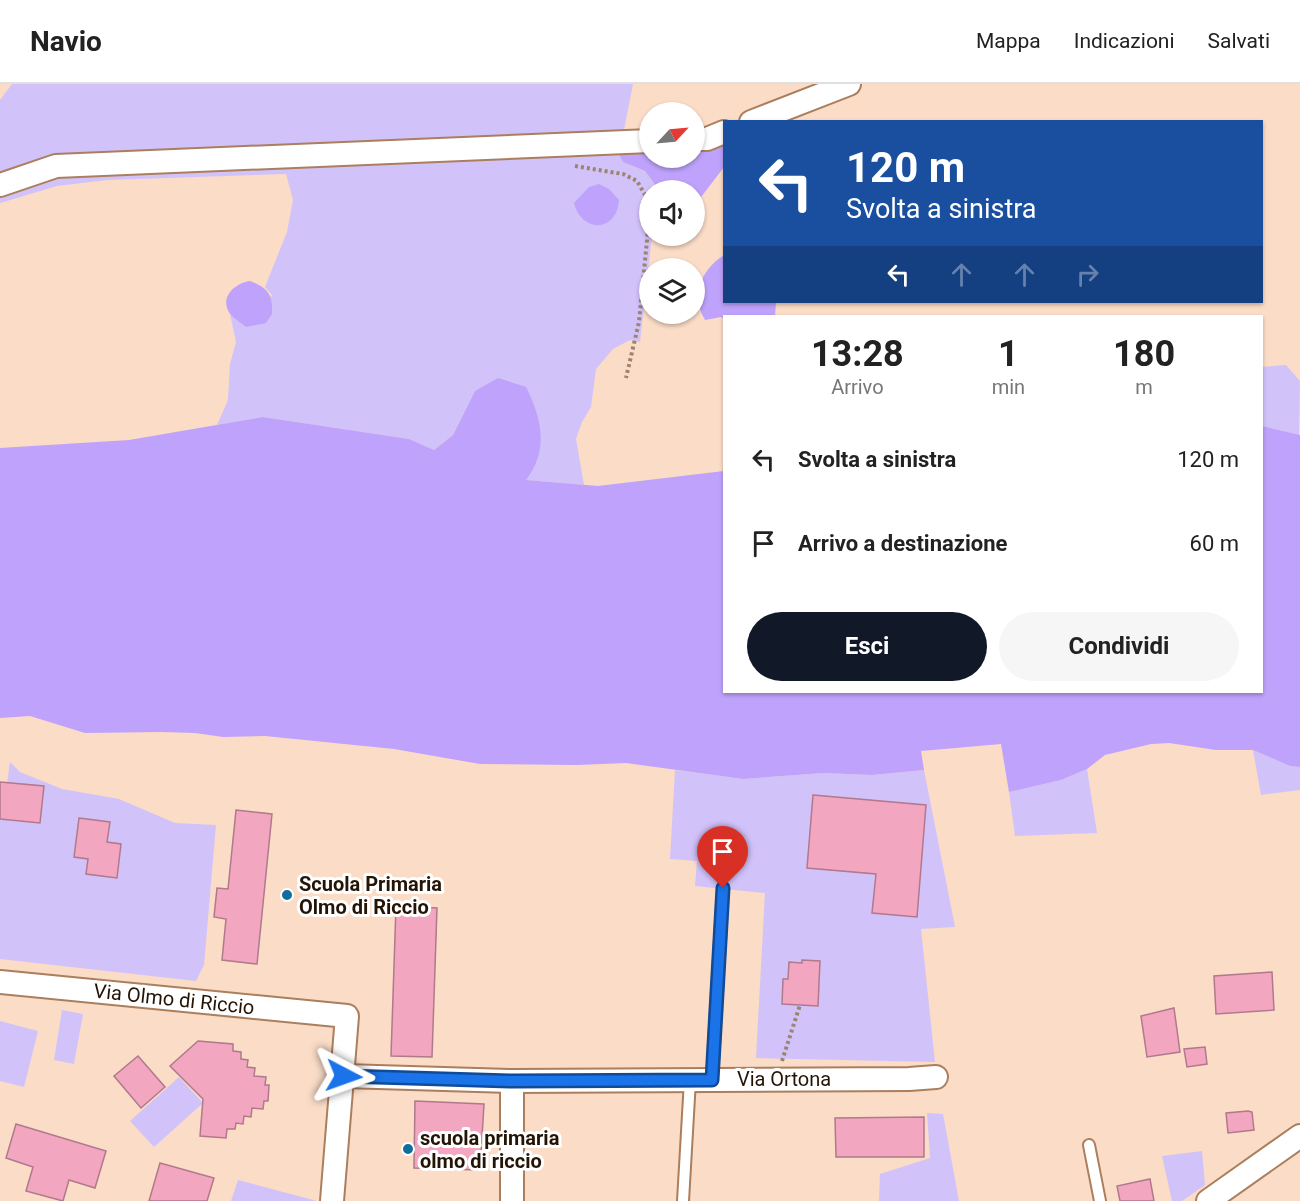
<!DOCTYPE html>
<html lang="it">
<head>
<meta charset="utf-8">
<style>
	body { margin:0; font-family:Roboto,sans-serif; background:#f6f6f6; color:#222; height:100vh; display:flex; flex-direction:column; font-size:22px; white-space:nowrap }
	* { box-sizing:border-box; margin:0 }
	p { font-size:20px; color:#767676 }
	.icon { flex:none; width:33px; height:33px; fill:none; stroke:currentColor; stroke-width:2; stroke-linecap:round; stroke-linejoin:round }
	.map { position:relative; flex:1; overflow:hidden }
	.panel { position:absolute; left:723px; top:231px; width:540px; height:378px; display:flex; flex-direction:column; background:#fff; border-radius:0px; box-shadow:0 2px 4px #0004 }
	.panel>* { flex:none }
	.guide { position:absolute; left:723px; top:36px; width:540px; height:183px; border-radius:0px; box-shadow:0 2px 4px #0004; background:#1a4fa0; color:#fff; overflow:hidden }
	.needle { width:39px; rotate:64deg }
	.tools { position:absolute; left:639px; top:18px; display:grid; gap:12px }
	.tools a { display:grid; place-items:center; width:66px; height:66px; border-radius:50%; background:#fff; box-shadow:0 2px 4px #0004; font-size:30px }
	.pin { position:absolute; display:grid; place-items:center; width:51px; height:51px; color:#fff; margin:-62px -26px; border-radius:50% 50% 50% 0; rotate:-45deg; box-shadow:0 0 6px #0007 }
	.pin .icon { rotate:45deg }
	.me { position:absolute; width:66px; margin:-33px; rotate:94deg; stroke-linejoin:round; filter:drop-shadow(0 0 4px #0008) }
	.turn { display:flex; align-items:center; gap:21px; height:126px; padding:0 24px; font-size:27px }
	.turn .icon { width:78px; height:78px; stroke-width:2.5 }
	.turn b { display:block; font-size:42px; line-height:51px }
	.lanes { display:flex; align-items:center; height:57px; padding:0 24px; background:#0003; justify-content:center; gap:30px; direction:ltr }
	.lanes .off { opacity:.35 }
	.eta { display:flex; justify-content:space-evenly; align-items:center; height:102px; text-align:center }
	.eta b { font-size:36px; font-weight:700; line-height:42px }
	.cta { display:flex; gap:12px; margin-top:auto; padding:12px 24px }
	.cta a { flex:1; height:69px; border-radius:36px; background:#111827; color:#fff; font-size:24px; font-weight:700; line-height:69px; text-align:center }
	.cta a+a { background:#f6f6f6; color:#222 }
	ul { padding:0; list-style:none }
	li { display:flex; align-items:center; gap:18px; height:84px; padding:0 24px }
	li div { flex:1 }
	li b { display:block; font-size:22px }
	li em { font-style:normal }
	header { display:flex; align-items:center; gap:36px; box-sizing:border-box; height:84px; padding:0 30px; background:#fff; border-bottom:2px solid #e0e0e0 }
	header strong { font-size:28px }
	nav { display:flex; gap:33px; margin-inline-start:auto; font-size:21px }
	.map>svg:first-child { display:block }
</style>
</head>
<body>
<header>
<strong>Navio</strong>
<nav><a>Mappa</a><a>Indicazioni</a><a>Salvati</a></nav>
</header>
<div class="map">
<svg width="1300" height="1117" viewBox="0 0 1300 1117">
	<rect width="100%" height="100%" fill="#fadcc7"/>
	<g fill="#d2c2fa">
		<path d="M 12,0 L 633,0 L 623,51 L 353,58 L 120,70 L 69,69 L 31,77 L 0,88 L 0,16 Z"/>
		<path d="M 622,63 L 623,78 L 645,87 L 656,102 L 656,106 L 650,106 L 650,152 L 652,152 L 640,258 L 630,256 L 613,265 L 596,285 L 591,323 L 582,338 L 576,355 L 584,401 L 526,396 L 475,307 L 453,351 L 434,366 L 409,355 L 263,333 L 217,341 L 228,316 L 230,280 L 236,258 L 230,230 L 246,243 L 272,211 L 265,203 L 287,148 L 293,116 L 286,90 L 108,96 L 57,102 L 0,119 L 0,104 L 47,89 Z"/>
		<path d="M 1286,281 L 1300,297 L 1299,351 L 1262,342 L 1262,283 Z"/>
		<path d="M 1253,666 L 1290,682 L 1300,683 L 1300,706 L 1261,711 Z"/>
		<path d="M 10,678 L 20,688 L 62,705 L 119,715 L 175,739 L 216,741 L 204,881 L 196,897 L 0,875 L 0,735 L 40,739 L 44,703 L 7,699 Z"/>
		<path d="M 1087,685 L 1097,749 L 1015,752 L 1009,708 L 1061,696 Z"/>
		<path d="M 675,686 L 743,695 L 823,689 L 872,691 L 924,686 L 955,843 L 921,845 L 935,978 L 756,974 L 765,809 L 695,802 L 697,777 L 670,775 Z"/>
		<path d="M 62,926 L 83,930 L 74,980 L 54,976 Z"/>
		<path d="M 0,937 L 38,947 L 24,1003 L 0,997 Z"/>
		<path d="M 179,993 L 203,1019 L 154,1063 L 130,1037 Z"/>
		<path d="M 927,1029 L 943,1030 L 959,1117 L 879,1117 L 880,1090 L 930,1074 Z"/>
		<path d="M 1202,1067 L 1205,1101 L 1182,1117 L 1172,1117 L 1162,1072 Z"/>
		<path d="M 238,1096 L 317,1117 L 231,1117 Z"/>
	</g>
	<g fill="#bea2fb">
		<path d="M 724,53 L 724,83 L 695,121 L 694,106 L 656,106 L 656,102 L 645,87 L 623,78 L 619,70 L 622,63 L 649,62 L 650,74 L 694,74 L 695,59 Z"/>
		<path d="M 599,100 L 609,105 L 619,116 C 617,148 582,150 574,119 L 589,103 Z"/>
		<path d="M 724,171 L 724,218 L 776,218 L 775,232 L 724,232 L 724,235 L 721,233 L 705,236 C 690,211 702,185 724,171 Z"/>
		<path d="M 250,197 C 268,204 273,210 272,230 L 266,239 L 246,243 C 241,239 235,235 231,231 C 218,215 234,199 250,197 Z"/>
		<path d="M 498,294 L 526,303 C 542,335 549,366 526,396 L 598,402 L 724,387 L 724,608 L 1262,608 L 1262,342 L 1300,351 L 1300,683 L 1290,682 L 1253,666 L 1216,666 L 1169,659 L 1151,660 L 1105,671 L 1087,685 L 1061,696 L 1009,708 L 1001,660 L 921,667 L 924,686 L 872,691 L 823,689 L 743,695 L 626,679 L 577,681 L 480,680 L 394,665 L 265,652 L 223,653 L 195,649 L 161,648 L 85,649 L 30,632 L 0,634 L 0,364 L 129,356 L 263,333 L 409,355 L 434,366 L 453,351 L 475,307 Z"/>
	</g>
	<g fill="#f3a6c0" stroke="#b0798c" stroke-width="1.5">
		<path d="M 0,698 L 44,702 L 40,739 L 0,735 Z"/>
		<path d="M 813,711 L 926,721 L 917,833 L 872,829 L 876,790 L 807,784 Z"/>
		<path d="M 236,726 L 272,730 L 257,880 L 222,876 L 226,835 L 214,833 L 217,804 L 228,805 Z"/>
		<path d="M 79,734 L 110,738 L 107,758 L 121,760 L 117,794 L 86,790 L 88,775 L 74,773 Z"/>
		<path d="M 396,822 L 437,824 L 432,973 L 391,972 Z"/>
		<path d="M 802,876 L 820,877 L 818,922 L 782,920 L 783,895 L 788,895 L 789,878 L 802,879 Z"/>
		<path d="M 1272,888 L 1274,926 L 1216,930 L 1214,892 Z"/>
		<path d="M 1174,924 L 1180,968 L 1147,973 L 1141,932 Z"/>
		<path d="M 198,957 L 233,960 L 233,967 L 241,968 L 241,975 L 248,976 L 247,983 L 255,984 L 254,992 L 266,993 L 265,1001 L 269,1001 L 268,1017 L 264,1017 L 263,1025 L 252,1024 L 251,1033 L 244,1032 L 243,1040 L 236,1039 L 235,1045 L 227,1045 L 226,1054 L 200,1052 L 203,1015 L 170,982 Z"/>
		<path d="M 1205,963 L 1207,980 L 1187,983 L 1184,965 Z"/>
		<path d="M 138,972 L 165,1003 L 141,1024 L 114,992 Z"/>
		<path d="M 415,1017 L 484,1020 L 480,1086 L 414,1084 Z"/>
		<path d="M 1248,1027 L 1252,1028 L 1254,1046 L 1228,1049 L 1226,1029 Z"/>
		<path d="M 924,1033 L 924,1073 L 836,1073 L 835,1034 Z"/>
		<path d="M 16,1040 L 106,1067 L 95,1104 L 69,1096 L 63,1117 L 26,1107 L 33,1083 L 6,1074 Z"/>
		<path d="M 160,1079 L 214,1094 L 207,1117 L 149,1117 Z"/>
		<path d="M 1150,1095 L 1154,1117 L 1120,1117 L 1117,1102 Z"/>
	</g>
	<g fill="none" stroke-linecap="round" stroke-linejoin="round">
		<g stroke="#ab7e5d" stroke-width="14">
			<g id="lane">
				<path d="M 712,996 L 723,804"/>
				<path d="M 1089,1061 L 1100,1117"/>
				<path d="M 683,1117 L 690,996"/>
			</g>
		</g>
		<g stroke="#ab7e5d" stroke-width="26">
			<g id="street">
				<path d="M 751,38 L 849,0"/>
				<path d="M 694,55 L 707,55 L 724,48"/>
				<path d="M 0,101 L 56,82 L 650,57"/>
				<path d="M 0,898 L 347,932 L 332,1117"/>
				<path d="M 344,992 L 512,997 L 909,995 L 936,993"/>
				<path d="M 512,997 L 512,1117"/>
				<path d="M 1208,1117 L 1300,1052"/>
			</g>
		</g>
		<g stroke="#9b8472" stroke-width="4" stroke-dasharray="3 3" stroke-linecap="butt">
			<path d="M 575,82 L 623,90 L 637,97 L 648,116 L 649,136 L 639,238 L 626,294"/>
			<path d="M 782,977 L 800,921"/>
		</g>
		<use href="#lane" stroke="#fff" stroke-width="10"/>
		<use href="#street" stroke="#fff" stroke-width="22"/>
	</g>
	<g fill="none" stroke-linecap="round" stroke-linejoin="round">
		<g stroke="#114b97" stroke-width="15">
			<path id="route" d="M 344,992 L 512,997 L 712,996 L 723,804"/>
		</g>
		<use href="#route" stroke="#1a73e8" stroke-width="10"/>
	</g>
	<g fill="#0f6e9c" stroke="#fff" stroke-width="2">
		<circle cx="287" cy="811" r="6"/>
		<circle cx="408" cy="1065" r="6"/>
	</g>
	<g text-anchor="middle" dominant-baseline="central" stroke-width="6" stroke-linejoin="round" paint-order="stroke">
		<g font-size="20" font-weight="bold" fill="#241406" stroke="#fff" text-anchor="start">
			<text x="299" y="800">Scuola Primaria<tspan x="299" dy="23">Olmo di Riccio</tspan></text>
			<text x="420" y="1054">scuola primaria<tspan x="420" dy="23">olmo di riccio</tspan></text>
		</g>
		<g font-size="20" fill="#241406" stroke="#fff">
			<text transform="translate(174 915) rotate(6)">Via Olmo di Riccio</text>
			<text x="784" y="995">Via Ortona</text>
		</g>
	</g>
</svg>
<div class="tools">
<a><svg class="needle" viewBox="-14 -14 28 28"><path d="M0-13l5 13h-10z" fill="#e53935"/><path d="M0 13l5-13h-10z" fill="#767676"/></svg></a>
<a><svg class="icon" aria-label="sound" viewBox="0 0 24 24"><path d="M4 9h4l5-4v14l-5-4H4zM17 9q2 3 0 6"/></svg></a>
<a><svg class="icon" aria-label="layers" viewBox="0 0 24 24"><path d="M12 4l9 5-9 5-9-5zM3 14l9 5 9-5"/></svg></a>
</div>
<div class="pin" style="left:723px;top:804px;background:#d93025"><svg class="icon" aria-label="arrive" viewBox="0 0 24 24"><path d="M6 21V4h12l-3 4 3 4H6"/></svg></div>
<svg class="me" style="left:344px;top:992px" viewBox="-20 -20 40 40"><path d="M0-17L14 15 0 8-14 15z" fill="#1a73e8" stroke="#fff" stroke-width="4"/></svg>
<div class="guide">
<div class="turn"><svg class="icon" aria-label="left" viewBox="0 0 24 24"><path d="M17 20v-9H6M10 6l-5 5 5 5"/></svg><div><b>120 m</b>Svolta a sinistra</div></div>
<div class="lanes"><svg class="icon" aria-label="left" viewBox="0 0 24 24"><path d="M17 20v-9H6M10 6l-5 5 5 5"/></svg><svg class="icon off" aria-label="ahead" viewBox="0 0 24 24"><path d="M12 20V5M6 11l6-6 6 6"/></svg><svg class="icon off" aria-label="ahead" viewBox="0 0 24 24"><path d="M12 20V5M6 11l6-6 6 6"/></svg><svg class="icon off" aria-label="right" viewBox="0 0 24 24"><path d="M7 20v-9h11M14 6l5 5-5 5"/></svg></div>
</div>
<section class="panel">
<div class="eta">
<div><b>13:28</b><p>Arrivo</p></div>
<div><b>1</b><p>min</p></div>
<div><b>180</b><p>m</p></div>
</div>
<ul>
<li><svg class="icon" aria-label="left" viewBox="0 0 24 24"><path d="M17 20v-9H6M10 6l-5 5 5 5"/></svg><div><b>Svolta a sinistra</b></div><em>120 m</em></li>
<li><svg class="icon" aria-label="arrive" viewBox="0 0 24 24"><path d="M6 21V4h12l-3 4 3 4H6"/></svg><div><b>Arrivo a destinazione</b></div><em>60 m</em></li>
</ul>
<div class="cta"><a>Esci</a><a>Condividi</a></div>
</section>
</div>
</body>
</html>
